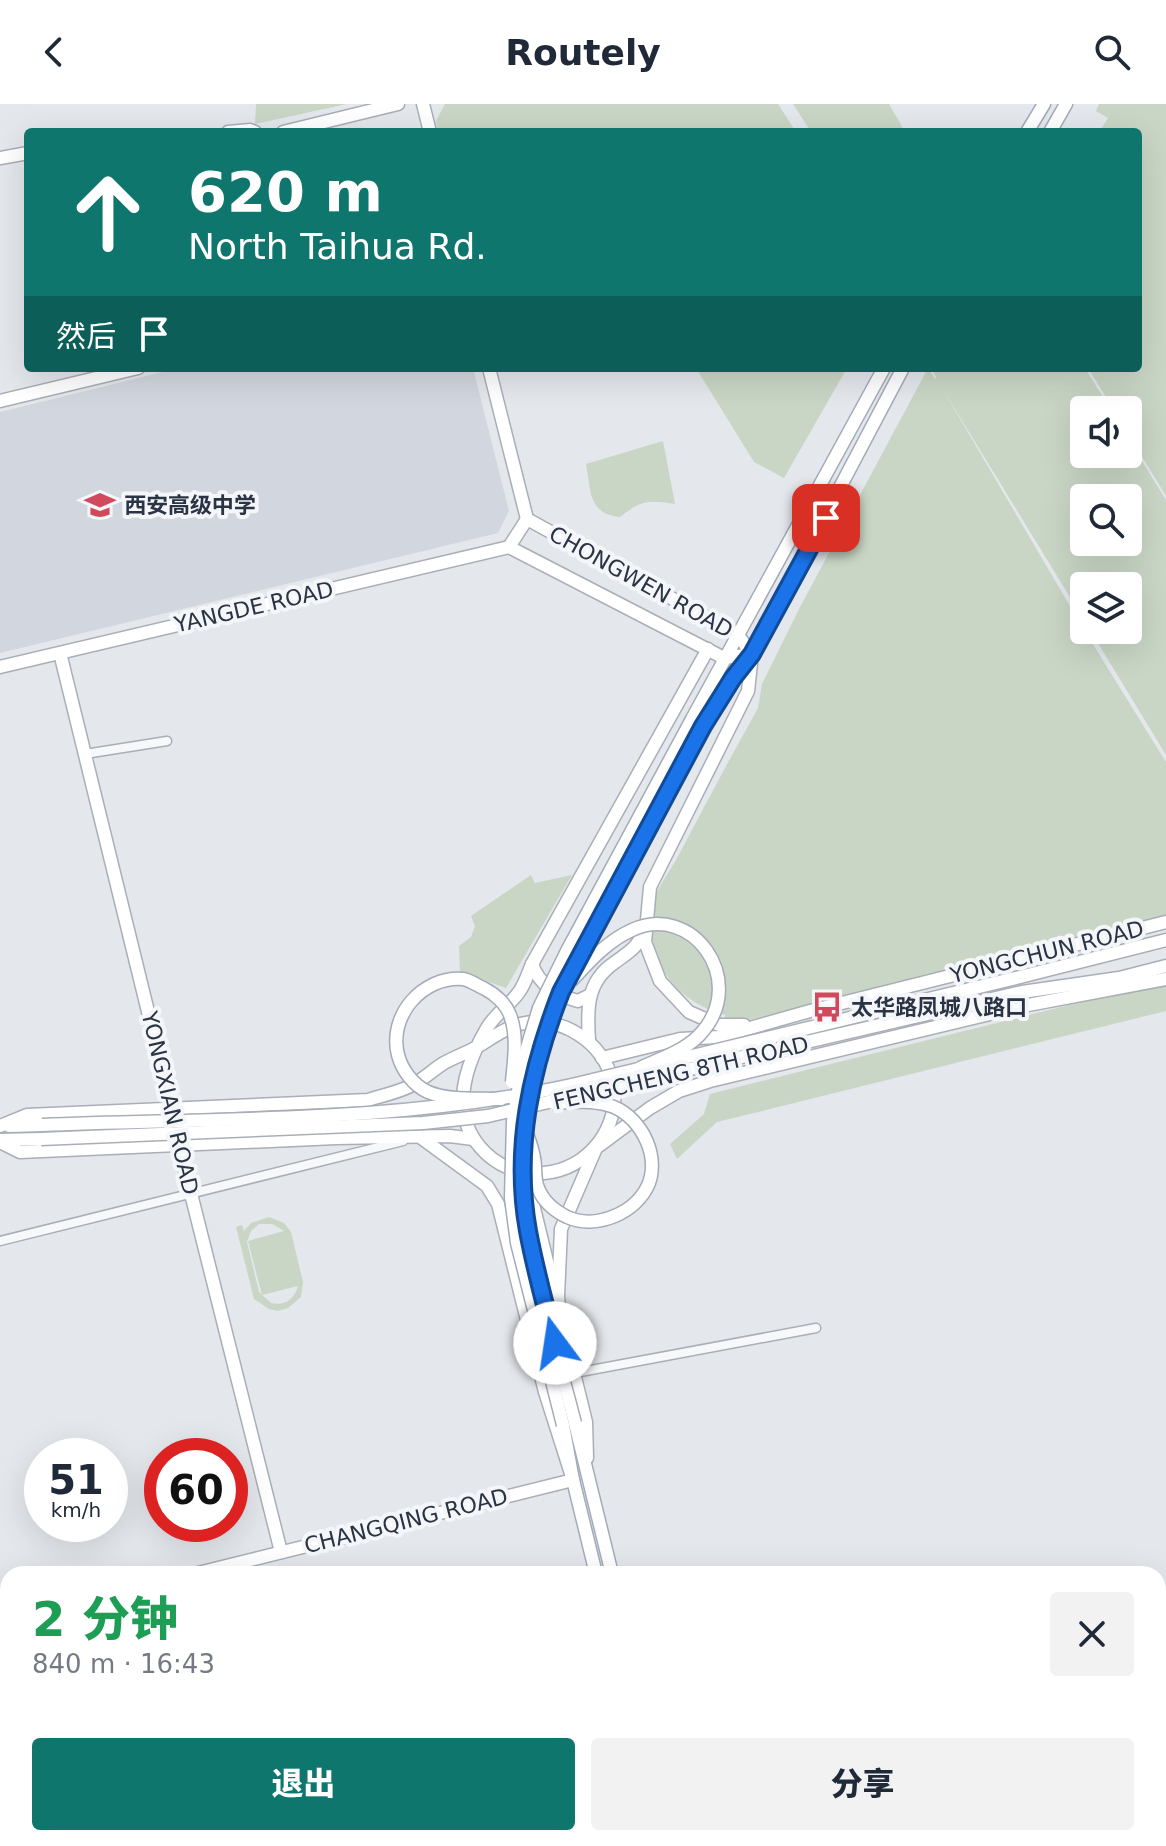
<!DOCTYPE html>
<html lang="zh">
<head>
<meta charset="utf-8">
<style>
	body { margin:0; font-family:"DejaVu Sans","Noto Sans SC",sans-serif; background:#f2f2f3; color:#1f2937; height:100vh; display:flex; flex-direction:column; font-size:30px; white-space:nowrap }
	* { box-sizing:border-box; margin:0 }
	p { font-size:26px; color:#747a83 }
	.icon { flex:none; width:44px; height:44px; fill:none; stroke:currentColor; stroke-width:2; stroke-linecap:round; stroke-linejoin:round }
	.map { position:relative; flex:1; overflow:hidden }
	.panel { position:absolute; left:0px; top:1462px; width:1166px; height:280px; display:flex; flex-direction:column; background:#fff; border-radius:24px 24px 0 0; box-shadow:0 8px 32px #0002 }
	.panel>* { flex:none }
	.banner { position:absolute; left:24px; top:24px; width:1118px; height:244px; border-radius:8px; box-shadow:0 8px 32px #0002; background:#0f766e; color:#fff; overflow:hidden }
	.controls { position:absolute; left:1070px; top:292px; display:grid; gap:16px }
	.controls a { display:grid; place-items:center; width:72px; height:72px; border-radius:8px; background:#fff; box-shadow:0 8px 32px #0002; font-size:40px }
	.speed { position:absolute; left:24px; top:1334px; display:flex; gap:16px; font-size:40px; font-weight:700; text-align:center }
	.speed>* { display:grid; place-content:center; width:104px; height:104px; border-radius:50%; background:#fff; box-shadow:0 8px 32px #0002; line-height:1 }
	.speed small { font-size:20px; font-weight:400 }
	.speed .limit { border:12px solid #d22; background:#fff; color:#111 }
	.pin { position:absolute; display:grid; place-items:center; width:68px; height:68px; color:#fff; margin:-34px; border-radius:16px; box-shadow:0 4px 12px #0006 }
	.me { position:absolute; width:88px; margin:-44px; rotate:346deg; stroke-linejoin:round; filter:drop-shadow(0 0 6px #0008) }
	.turn { display:flex; align-items:center; gap:28px; height:168px; padding:0 32px; font-size:36px }
	.turn .icon { width:104px; height:104px; stroke-width:2.5 }
	.turn b { display:block; font-size:56px; line-height:68px }
	.then { display:flex; align-items:center; height:76px; padding:0 32px; background:#0003; gap:16px; font-size:30px }
	.round { display:grid; place-items:center; flex:none; width:84px; height:84px; border-radius:8px; background:#f2f2f3 }
	.overview { display:flex; align-items:center; justify-content:space-between; height:136px; padding:0 32px }
	h1 { font-size:48px; font-weight:800; line-height:60px; color:#1e9e55 }
	.action { display:flex; gap:16px; margin-top:auto; padding:16px 32px }
	.action a { flex:1; height:92px; border-radius:8px; background:#0f766e; color:#fff; font-size:32px; font-weight:800; line-height:92px; text-align:center }
	.action a+a { background:#f2f2f3; color:#1f2937 }
	header { display:flex; justify-content:space-between; align-items:center; height:104px; padding:0 32px; background:#fff; font-size:36px; font-weight:800 }
	.map>svg:first-child { display:block }
</style>
</head>
<body>
<header><svg class="icon" aria-label="back" viewBox="0 0 24 24"><path d="M15 5l-7 7 7 7"/></svg>Routely<svg class="icon" aria-label="search" viewBox="0 0 24 24"><circle cx="10" cy="10" r="6"/><path d="M15 15l6 6"/></svg></header>
<div class="map">
<svg width="1166" height="1742" viewBox="0 0 1166 1742">
	<rect width="100%" height="100%" fill="#e4e7ec"/>
	<path fill="#d2d6de" d="M 179,264 L 473,264 L 509,407 L 498,429 L 0,549 L 0,308 Z"/>
	<g fill="#c9d6c5" fill-rule="evenodd">
		<path d="M 256,0 L 347,0 L 255,20 Z"/>
		<path d="M 445,0 L 778,0 L 796,28 L 438,28 L 436,17 Z"/>
		<path d="M 793,0 L 889,0 L 905,28 L 811,28 Z"/>
		<path d="M 1099,0 L 1166,0 L 1166,392 L 1128,330 L 1128,306 L 1114,306 L 1088,264 L 1138,264 L 1138,28 L 1099,28 L 1108,14 L 1096,7 Z"/>
		<path d="M 696,264 L 847,264 L 784,374 L 754,358 Z"/>
		<path d="M 928,264 L 935,275 L 936,273 L 931,264 L 1085,264 L 1111,306 L 1084,306 L 1084,350 L 1128,350 L 1128,334 L 1166,396 L 1166,651 L 1090,526 L 1128,526 L 1128,482 L 1084,482 L 1084,516 L 942,284 L 1084,526 L 1166,658 L 1166,813 L 724,922 L 725,911 C 676,898 646,858 650,805 C 652,793 669,768 676,756 C 703,705 730,654 758,604 L 762,580 L 799,505 ZM 1084,394 L 1128,394 L 1128,438 L 1084,438 Z"/>
		<path d="M 663,337 L 675,400 C 647,396 642,396 620,413 C 588,410 591,387 586,360 Z"/>
		<path d="M 531,771 L 535,779 L 572,771 L 506,884 L 460,868 L 459,842 L 471,833 L 475,822 L 471,812 Z"/>
		<path d="M 1166,877 L 1166,907 L 717,1018 L 677,1055 L 670,1040 L 704,1010 L 710,990 Z"/>
		<path d="M 269,1113 L 284,1119 L 291,1128 L 303,1178 L 301,1193 L 288,1204 L 278,1207 L 269,1205 L 254,1195 L 236,1123 L 242,1121 L 244,1127 L 251,1119 ZM 259,1120 L 272,1120 L 284,1127 L 248,1137 L 262,1191 L 298,1182 C 294,1196 285,1202 271,1199 L 259,1188 L 247,1138 L 251,1127 Z"/>
	</g>
	<g fill="none" stroke-linecap="round" stroke-linejoin="round">
		<g stroke="#a9aeb7" stroke-width="11">
			<g id="street">
				<path d="M 85,650 L 167,637"/>
				<path d="M 0,1137 L 403,1037"/>
				<path d="M 575,1269 L 816,1224"/>
				<path d="M 1025,1734 L 1027,1742"/>
			</g>
		</g>
		<g stroke="#a9aeb7" stroke-width="15">
			<g id="secondary">
				<path d="M 423,0 L 430,28"/>
				<path d="M 228,28 L 250,26 L 255,28"/>
				<path d="M 283,28 L 398,0"/>
				<path d="M 0,54 L 28,49"/>
				<path d="M 489,264 L 527,415"/>
				<path d="M 0,297 L 138,264"/>
				<path d="M 509,443 L 527,415 L 737,530 L 752,550"/>
				<path d="M 509,443 L 724,554 L 752,550"/>
				<path d="M 60,549 L 168,989 L 179,1042 L 281,1448"/>
				<path d="M 0,563 L 509,443"/>
				<path d="M 532,860 C 540,882 556,891 578,897 L 590,891"/>
				<path d="M 1020,873 L 1166,836"/>
				<path d="M 1022,888 L 1119,874 L 1166,862"/>
				<path d="M 744,921 L 719,921 L 689,908 L 660,877 L 645,838 L 650,783 L 748,587 L 752,550"/>
				<path d="M 589,937 C 587,906 586,878 614,859 C 627,849 638,844 643,828"/>
				<path d="M 602,954 L 680,935 L 718,933 L 810,907 L 1166,818"/>
				<path d="M 0,1022 L 27,1011 L 368,996 C 383,991 401,988 414,980 C 425,974 434,965 444,959 C 455,953 466,949 477,943 C 491,935 504,924 520,920 C 561,910 604,938 613,979 C 622,1023 587,1066 544,1069 C 519,1071 496,1062 480,1043 C 449,1007 466,960 487,924 C 495,910 510,901 519,888 C 525,880 528,869 532,860 L 708,545"/>
				<path d="M 9,1022 L 42,1021"/>
				<path d="M 0,1036 L 41,1035"/>
				<path d="M 0,1038 L 20,1048 L 336,1034 L 450,1032 L 473,1035"/>
				<path d="M 531,1071 L 532,1096 L 553,1182"/>
				<path d="M 559,1208 L 586,1318 L 587,1354"/>
				<path d="M 560,1214 L 558,1192 L 561,1125 L 596,1044 L 650,1004 L 679,987 L 710,977 L 1023,902 L 1166,875"/>
				<path d="M 194,1470 L 573,1376 L 545,1288 L 498,1100 L 487,1082 L 420,1033"/>
				<path d="M 1162,1491 L 1165,1508 L 1166,1559"/>
				<path d="M 0,1518 L 8,1516"/>
				<path d="M 0,1542 L 8,1574"/>
				<path d="M 0,1587 L 8,1619"/>
				<path d="M 1158,1667 L 1160,1742"/>
				<path d="M 37,1734 L 39,1742"/>
				<path d="M 48,1734 L 50,1742"/>
			</g>
		</g>
		<g stroke="#a3abb8" stroke-width="15">
			<g id="primary">
				<path d="M 1027,28 L 1044,0"/>
				<path d="M 1050,28 L 1066,0"/>
				<path d="M 692,615 L 884,264"/>
				<path d="M 703,622 L 733,574 L 752,550 L 903,264"/>
				<path d="M 575,1319 L 612,1470"/>
				<path d="M 563,1321 L 573,1376 L 596,1470"/>
				<path d="M 662,1734 L 664,1742"/>
				<path d="M 678,1734 L 680,1742"/>
			</g>
		</g>
		<use href="#street" stroke="#f7f8fa" stroke-width="8"/>
		<use href="#secondary" stroke="#fff" stroke-width="12"/>
		<use href="#primary" stroke="#fff" stroke-width="12"/>
		<g stroke="#a9aeb7" stroke-width="15" stroke-linecap="butt">
			<g id="secondary-bridge">
				<path d="M 42,1021 C 220,1014 402,1019 576,980 L 1020,873"/>
				<path d="M 41,1035 L 423,1019 L 488,1012 L 1022,888"/>
			</g>
		</g>
		<g stroke="#a3abb8" stroke-width="15" stroke-linecap="butt">
			<g id="primary-bridge">
				<path d="M 571,877 C 589,858 607,837 632,826 C 692,798 747,875 703,927 C 688,946 661,954 640,964"/>
				<path d="M 501,995 C 478,994 450,997 428,988 C 413,981 402,966 398,951 C 388,912 422,872 463,875 C 470,876 478,882 485,885 C 495,890 506,900 510,911 C 518,932 514,956 512,978"/>
				<path d="M 527,1030 C 530,1038 533,1046 534,1054 C 536,1063 534,1075 538,1084 C 543,1097 555,1107 567,1113 C 596,1126 637,1109 649,1079 C 660,1048 638,1009 608,1001 C 590,996 571,998 553,999"/>
				<path d="M 575,1319 C 547,1210 506,1095 531,981 C 538,949 549,919 561,888 L 703,622"/>
				<path d="M 563,1321 L 517,1139 L 511,1094 L 513,1017 L 523,957 L 539,904 L 568,845 L 692,615"/>
			</g>
		</g>
		<use href="#secondary-bridge" stroke="#fff" stroke-width="12"/>
		<use href="#primary-bridge" stroke="#fff" stroke-width="12"/>
	</g>
	<g fill="none" stroke-linecap="round" stroke-linejoin="round">
		<g stroke="#114b97" stroke-width="20">
			<path id="route" d="M 555,1239 C 545,1202 535,1165 528,1127 C 513,1044 531,965 561,888 L 703,622 L 733,574 L 752,550 L 826,414"/>
		</g>
		<use href="#route" stroke="#1a73e8" stroke-width="14"/>
	</g>
	<defs>
		<g id="school-bare" transform="scale(2.4)"><path d="M0-5L7-2L0 1L-7-2ZM-4 1L0 2.5L4 1V4Q0 6-4 4Z" fill="#d1495b" stroke="#f4f6f9" stroke-width="2.5" paint-order="stroke"/></g>
		<g id="bus-bare" transform="scale(2.4)"><path d="M-5-6H5V4H4V6H2V4H-2V6H-4V4H-5ZM-3.5-4V0h7V-4ZM-3.5 1.2v1.5H-2V1.2ZM2 1.2v1.5H3.5V1.2Z" fill="#d1495b" stroke="#f4f6f9" stroke-width="2.5" paint-order="stroke"/></g>
	</defs>
	<g fill-rule="evenodd">
		<use href="#school-bare" x="100" y="401"/>
		<use href="#bus-bare" x="827" y="903"/>
	</g>
	<g text-anchor="middle" dominant-baseline="central" stroke-width="8" stroke-linejoin="round" paint-order="stroke">
		<g font-size="22" font-weight="bold" fill="#2b3445" stroke="#f4f6f9" text-anchor="start">
			<text x="124" y="401">西安高级中学</text>
			<text x="851" y="903">太华路凤城八路口</text>
		</g>
		<g font-size="22" fill="#2b3445" stroke="#f4f6f9">
			<text transform="translate(641 478) rotate(29)">CHONGWEN ROAD</text>
			<text transform="translate(254 503) rotate(-13)">YANGDE ROAD</text>
			<text transform="translate(1047 848) rotate(-14)">YONGCHUN ROAD</text>
			<text transform="translate(681 969) rotate(-13)">FENGCHENG 8TH ROAD</text>
			<text transform="translate(170 999) rotate(77)">YONGXIAN ROAD</text>
			<text transform="translate(406 1417) rotate(-14)">CHANGQING ROAD</text>
		</g>
	</g>
</svg>
<div class="controls">
<a><svg class="icon" aria-label="sound" viewBox="0 0 24 24"><path d="M4 9h4l5-4v14l-5-4H4zM17 9q2 3 0 6"/></svg></a>
<a><svg class="icon" aria-label="search" viewBox="0 0 24 24"><circle cx="10" cy="10" r="6"/><path d="M15 15l6 6"/></svg></a>
<a><svg class="icon" aria-label="layers" viewBox="0 0 24 24"><path d="M12 4l9 5-9 5-9-5zM3 14l9 5 9-5"/></svg></a>
</div>
<div class="speed"><div>51<small>km/h</small></div><div class="limit">60</div></div>
<div class="pin" style="left:826px;top:414px;background:#d93025"><svg class="icon" aria-label="arrive" viewBox="0 0 24 24"><path d="M6 21V4h12l-3 4 3 4H6"/></svg></div>
<svg class="me" style="left:555px;top:1239px" viewBox="-20 -20 40 40"><circle r="19" fill="#fff"/><path d="M0-13L10 11 0 6-10 11z" fill="#1a73e8"/></svg>
<div class="banner">
<div class="turn"><svg class="icon" aria-label="ahead" viewBox="0 0 24 24"><path d="M12 20V5M6 11l6-6 6 6"/></svg><div><b>620 m</b>North Taihua Rd.</div></div>
<div class="then">然后<svg class="icon" aria-label="arrive" viewBox="0 0 24 24"><path d="M6 21V4h12l-3 4 3 4H6"/></svg></div>
</div>
<section class="panel">
<div class="overview"><div><h1>2 分钟</h1><p>840 m · 16:43</p></div><a class="round"><svg class="icon" aria-label="close" viewBox="0 0 24 24"><path d="M6 6l12 12M18 6L6 18"/></svg></a></div>
<div class="action"><a>退出</a><a>分享</a></div>
</section>
</div>
</body>
</html>
